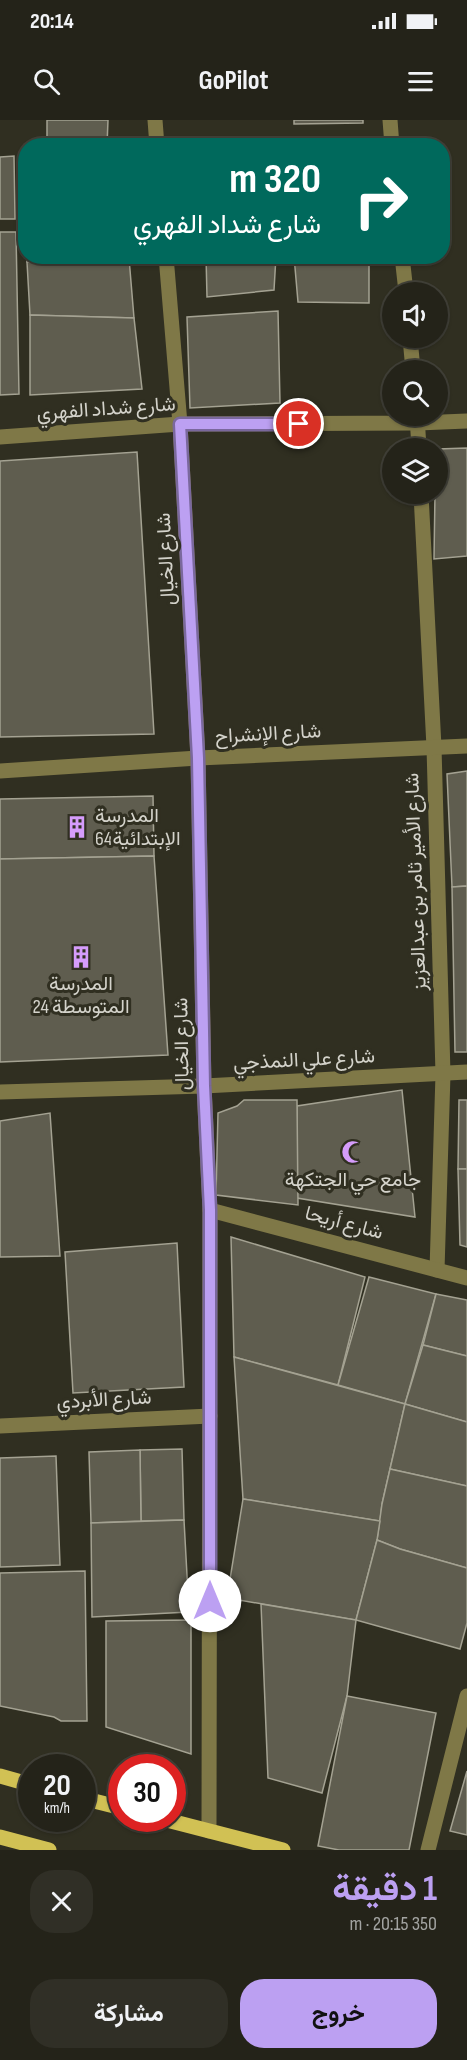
<!DOCTYPE html>
<html lang="ar">
<head>
<meta charset="utf-8">
<style>
	body { margin:0; font-family:"Sofia Sans Condensed",Vazirmatn,sans-serif; background:#302f26; color:#f1f3f6; direction:rtl; height:100vh; display:flex; flex-direction:column; font-size:22px; white-space:nowrap }
	* { box-sizing:border-box; margin:0 }
	p { font-size:20px; color:#a3a4a2 }
	.icon { flex:none; width:33px; height:33px; fill:none; stroke:currentColor; stroke-width:2; stroke-linecap:round; stroke-linejoin:round }
	.map { position:relative; height:1730px; overflow:hidden; direction:ltr }
	.details { display:flex; flex-direction:column; background:#242319; flex:1 }
	.details>* { flex:none }
	.guide { position:absolute; left:18px; top:18px; width:432px; height:126px; border-radius:24px; box-shadow:0 2px 4px #0004,0 0 0 2px #414038; direction:rtl; background:#00695c; color:#fff; overflow:hidden }
	.controls { position:absolute; left:382px; top:162px; display:grid; gap:12px }
	.controls a { display:grid; place-items:center; width:66px; height:66px; border-radius:50%; background:#242319; box-shadow:0 2px 4px #0004,0 0 0 2px #414038; font-size:30px }
	.speed { position:absolute; left:18px; top:1634px; display:flex; gap:12px; font-size:30px; font-weight:700; text-align:center }
	.speed>* { display:grid; place-content:center; width:78px; height:78px; border-radius:50%; background:#242319; box-shadow:0 2px 4px #0004,0 0 0 2px #414038; line-height:1 }
	.speed small { font-size:15px; font-weight:400 }
	.speed .limit { border:9px solid #d22; background:#fff; color:#111 }
	.pin { position:absolute; display:grid; place-items:center; width:51px; height:51px; color:#fff; margin:-26px; border:3px solid #fff; border-radius:50%; box-shadow:0 2px 6px #0007 }
	.me { position:absolute; width:66px; margin:-33px; rotate:0deg; stroke-linejoin:round; filter:drop-shadow(0 0 4px #0008) }
	.turn { display:flex; align-items:center; gap:21px; height:126px; padding:0 30px; font-size:27px }
	.turn .icon { width:78px; height:78px; stroke-width:2.5 }
	.turn b { display:block; font-size:42px; line-height:51px }
	.round { display:grid; place-items:center; flex:none; width:63px; height:63px; border-radius:24px; background:#302f26 }
	.head { display:flex; align-items:center; justify-content:space-between; height:102px; padding:0 30px }
	h1 { font-size:36px; font-weight:700; line-height:45px; color:#bca0f2 }
	.action { display:flex; gap:12px; margin-top:auto; padding:12px 30px }
	.action a { flex:1; height:69px; border-radius:24px; background:#bca0f2; color:#111; font-size:24px; font-weight:700; line-height:69px; text-align:center }
	.action a+a { background:#302f26; color:#f1f3f6 }
	.status { display:flex; justify-content:space-between; align-items:center; height:42px; padding:0 30px; background:#242319; direction:ltr }
	.status svg { height:16px; fill:currentColor }
	header { display:flex; justify-content:space-between; align-items:center; height:78px; padding:0 30px; background:#242319; font-size:27px; font-weight:700 }
	.map>svg:first-child { display:block }
</style>
</head>
<body>
<div class="status"><b>20:14</b><svg viewBox="0 0 49 12"><path d="M0 12V9h3v3zM5 12V6h3v6zM10 12V3h3v9zM15 12V0h3v12zM26 1h20v11H26zM47 4h2v5h-2z"/></svg></div>
<header><svg class="icon" aria-label="menu" viewBox="0 0 24 24"><path d="M4 6h16M4 12h16M4 18h16"/></svg>GoPilot<svg class="icon" aria-label="search" viewBox="0 0 24 24"><circle cx="10" cy="10" r="6"/><path d="M15 15l6 6"/></svg></header>
<div class="map">
<svg width="467" height="1730" viewBox="0 0 467 1730">
	<rect width="100%" height="100%" fill="#302f21"/>
	<g fill="#5f5d4f" stroke="#a4a292" stroke-width="1.5">
		<path d="M 47,0 L 108,0 L 107,26 L 47,26 Z"/>
		<path d="M 294,0 L 363,0 L 363,3 L 294,4 Z"/>
		<path d="M 14,36 L 15,99 L 0,99 L 0,37 Z"/>
		<path d="M 0,112 L 16,112 L 19,274 L 0,275 Z"/>
		<path d="M 27,136 L 129,136 L 129,138 L 27,142 Z"/>
		<path d="M 206,136 L 276,136 L 274,170 L 207,177 Z"/>
		<path d="M 294,136 L 369,137 L 369,183 L 298,182 Z"/>
		<path d="M 129,138 L 134,198 L 30,195 L 27,142 Z"/>
		<path d="M 278,191 L 280,283 L 190,288 L 187,197 Z"/>
		<path d="M 30,195 L 134,198 L 142,269 L 30,275 Z"/>
		<path d="M 467,328 L 467,436 L 434,439 L 435,374 L 438,374 L 438,329 Z"/>
		<path d="M 137,332 L 154,614 L 0,617 L 0,341 Z"/>
		<path d="M 467,651 L 467,766 L 452,767 L 447,654 Z"/>
		<path d="M 153,676 L 154,736 L 0,739 L 0,679 Z"/>
		<path d="M 154,736 L 168,935 L 0,942 L 0,739 Z"/>
		<path d="M 467,766 L 467,932 L 455,932 L 452,767 Z"/>
		<path d="M 402,970 L 415,1097 L 297,1078 L 297,986 Z"/>
		<path d="M 244,980 L 297,980 L 298,1085 L 216,1075 L 218,993 L 237,986 Z"/>
		<path d="M 459,980 L 467,980 L 467,1049 L 458,1049 Z"/>
		<path d="M 50,993 L 60,1136 L 0,1137 L 0,1001 Z"/>
		<path d="M 458,1049 L 467,1049 L 467,1127 L 460,1125 Z"/>
		<path d="M 231,1117 L 365,1157 L 338,1265 L 234,1237 Z"/>
		<path d="M 177,1123 L 184,1267 L 73,1273 L 65,1132 Z"/>
		<path d="M 369,1157 L 436,1174 L 405,1284 L 338,1265 Z"/>
		<path d="M 436,1174 L 467,1180 L 467,1236 L 423,1225 Z"/>
		<path d="M 423,1225 L 467,1236 L 467,1302 L 405,1284 Z"/>
		<path d="M 234,1237 L 405,1284 L 382,1384 L 380,1401 L 243,1379 Z"/>
		<path d="M 405,1284 L 467,1302 L 467,1366 L 390,1349 Z"/>
		<path d="M 182,1329 L 184,1400 L 141,1401 L 140,1330 Z"/>
		<path d="M 140,1330 L 141,1401 L 91,1403 L 89,1332 Z"/>
		<path d="M 56,1336 L 60,1445 L 0,1447 L 0,1338 Z"/>
		<path d="M 390,1349 L 467,1366 L 467,1448 L 400,1429 L 377,1420 L 382,1384 Z"/>
		<path d="M 243,1379 L 380,1401 L 377,1420 L 356,1500 L 227,1478 Z"/>
		<path d="M 184,1400 L 189,1492 L 92,1497 L 91,1403 Z"/>
		<path d="M 377,1420 L 400,1429 L 467,1448 L 467,1503 L 460,1529 L 356,1500 Z"/>
		<path d="M 85,1451 L 87,1601 L 61,1601 L 54,1597 L 0,1586 L 0,1453 Z"/>
		<path d="M 261,1484 L 356,1500 L 347,1576 L 322,1673 L 268,1658 Z"/>
		<path d="M 191,1500 L 191,1634 L 106,1607 L 106,1501 Z"/>
		<path d="M 347,1576 L 436,1593 L 409,1730 L 339,1730 L 318,1726 Z"/>
		<path d="M 467,1651 L 467,1715 L 450,1711 Z"/>
	</g>
	<g fill="none" stroke-linecap="round" stroke-linejoin="round">
		<g stroke="#7f7847" stroke-width="15">
			<path d="M 155,0 L 157,26"/>
			<path d="M 390,0 L 392,26"/>
			<path d="M 166,136 L 180,304 L 198,638 L 204,966 L 210,1090 L 209,1711"/>
			<path d="M 402,136 L 406,172"/>
			<path d="M 410,218 L 413,250"/>
			<path d="M 417,296 L 419,328"/>
			<path d="M 0,317 L 180,304 L 418,303 L 467,301"/>
			<path d="M 421,374 L 434,627 L 443,954 L 437,1150"/>
			<path d="M 0,651 L 198,638 L 467,626"/>
			<path d="M 0,972 L 204,966 L 467,952"/>
			<path d="M 210,1090 L 467,1158"/>
			<path d="M 0,1306 L 210,1296"/>
			<path d="M 428,1730 L 467,1576"/>
		</g>
		<g stroke="#d1c154" stroke-width="15">
			<path d="M 0,1656 L 32,1665"/>
			<path d="M 82,1678 L 122,1688"/>
			<path d="M 159,1698 L 283,1730"/>
			<path d="M 0,1717 L 49,1730"/>
		</g>
	</g>
	<g fill="none" stroke-linecap="round" stroke-linejoin="round">
		<g stroke="#7a689d" stroke-width="15">
			<path id="route" d="M 210,1481 L 210,1090 L 204,966 L 198,638 L 180,304 L 299,304"/>
		</g>
		<use href="#route" stroke="#bca0f2" stroke-width="10"/>
	</g>
	<defs>
		<g id="building-bare" transform="scale(1.8)"><path d="M-4-6H4V6H1V3H-1V6H-4ZM-2.5-4.3h1.7v1.8h-1.7ZM.8-4.3h1.7v1.8H.8ZM-2.5-1h1.7V.8h-1.7ZM.8-1h1.7V.8H.8Z" fill="#d59cfb" stroke="#302f21" stroke-width="2.5" paint-order="stroke"/></g>
		<g id="mosque-bare" transform="scale(1.8)"><path d="M3.5-4.9A6 6 0 1 0 3.5 4.9A5 5 0 1 1 3.5-4.9Z" fill="#d59cfb" stroke="#302f21" stroke-width="2.5" paint-order="stroke"/></g>
	</defs>
	<g fill-rule="evenodd">
		<use href="#building-bare" x="77" y="707"/>
		<use href="#building-bare" x="81" y="837"/>
		<use href="#mosque-bare" x="353" y="1032"/>
	</g>
	<g text-anchor="middle" dominant-baseline="central" stroke-width="6" stroke-linejoin="round" paint-order="stroke">
		<g font-size="20" fill="#d4d3cb" stroke="#302f21">
			<text transform="translate(106 289) rotate(-4)">شارع شداد الفهري</text>
			<text transform="translate(166 439) rotate(-93)">شارع الخيال</text>
			<text transform="translate(268 614) rotate(-3)">شارع الإنشراح</text>
			<text transform="translate(416 762) rotate(-92)">شارع الأمير ثامر بن عبدالعزيز</text>
			<text transform="translate(182 924) rotate(-91)">شارع الخيال</text>
			<text transform="translate(304 940) rotate(-3)">شارع علي النمذجي</text>
			<text transform="translate(344 1103) rotate(15)">شارع أريحا</text>
			<text transform="translate(104 1280) rotate(-3)">شارع الأبردي</text>
		</g>
		<g font-size="20" fill="#d4d3cb" stroke="#302f21">
			<text x="95" y="696" text-anchor="start">المدرسة<tspan x="95" dy="23">الإبتدائية64</tspan></text>
			<text x="81" y="864">المدرسة<tspan x="81" dy="23">المتوسطة 24</tspan></text>
			<text x="353" y="1060">جامع حي الجتكهة</text>
		</g>
	</g>
</svg>
<div class="controls">
<a><svg class="icon" aria-label="sound" viewBox="0 0 24 24"><path d="M4 9h4l5-4v14l-5-4H4zM17 9q2 3 0 6"/></svg></a>
<a><svg class="icon" aria-label="search" viewBox="0 0 24 24"><circle cx="10" cy="10" r="6"/><path d="M15 15l6 6"/></svg></a>
<a><svg class="icon" aria-label="layers" viewBox="0 0 24 24"><path d="M12 4l9 5-9 5-9-5zM3 14l9 5 9-5"/></svg></a>
</div>
<div class="speed"><div>20<small>km/h</small></div><div class="limit">30</div></div>
<div class="pin" style="left:299px;top:304px;background:#d93025"><svg class="icon" aria-label="arrive" viewBox="0 0 24 24"><path d="M6 21V4h12l-3 4 3 4H6"/></svg></div>
<svg class="me" style="left:210px;top:1481px" viewBox="-20 -20 40 40"><circle r="19" fill="#fff"/><path d="M0-13L10 11 0 6-10 11z" fill="#bca0f2"/></svg>
<div class="guide">
<div class="turn"><svg class="icon" aria-label="right" viewBox="0 0 24 24"><path d="M7 20v-9h11M14 6l5 5-5 5"/></svg><div><b>320 m</b>شارع شداد الفهري</div></div>
</div>
</div>
<section class="details">
<div class="head"><div><h1>1 دقيقة</h1><p>350 m · 20:15</p></div><a class="round"><svg class="icon" aria-label="close" viewBox="0 0 24 24"><path d="M6 6l12 12M18 6L6 18"/></svg></a></div>
<div class="action"><a>خروج</a><a>مشاركة</a></div>
</section>
</body>
</html>
